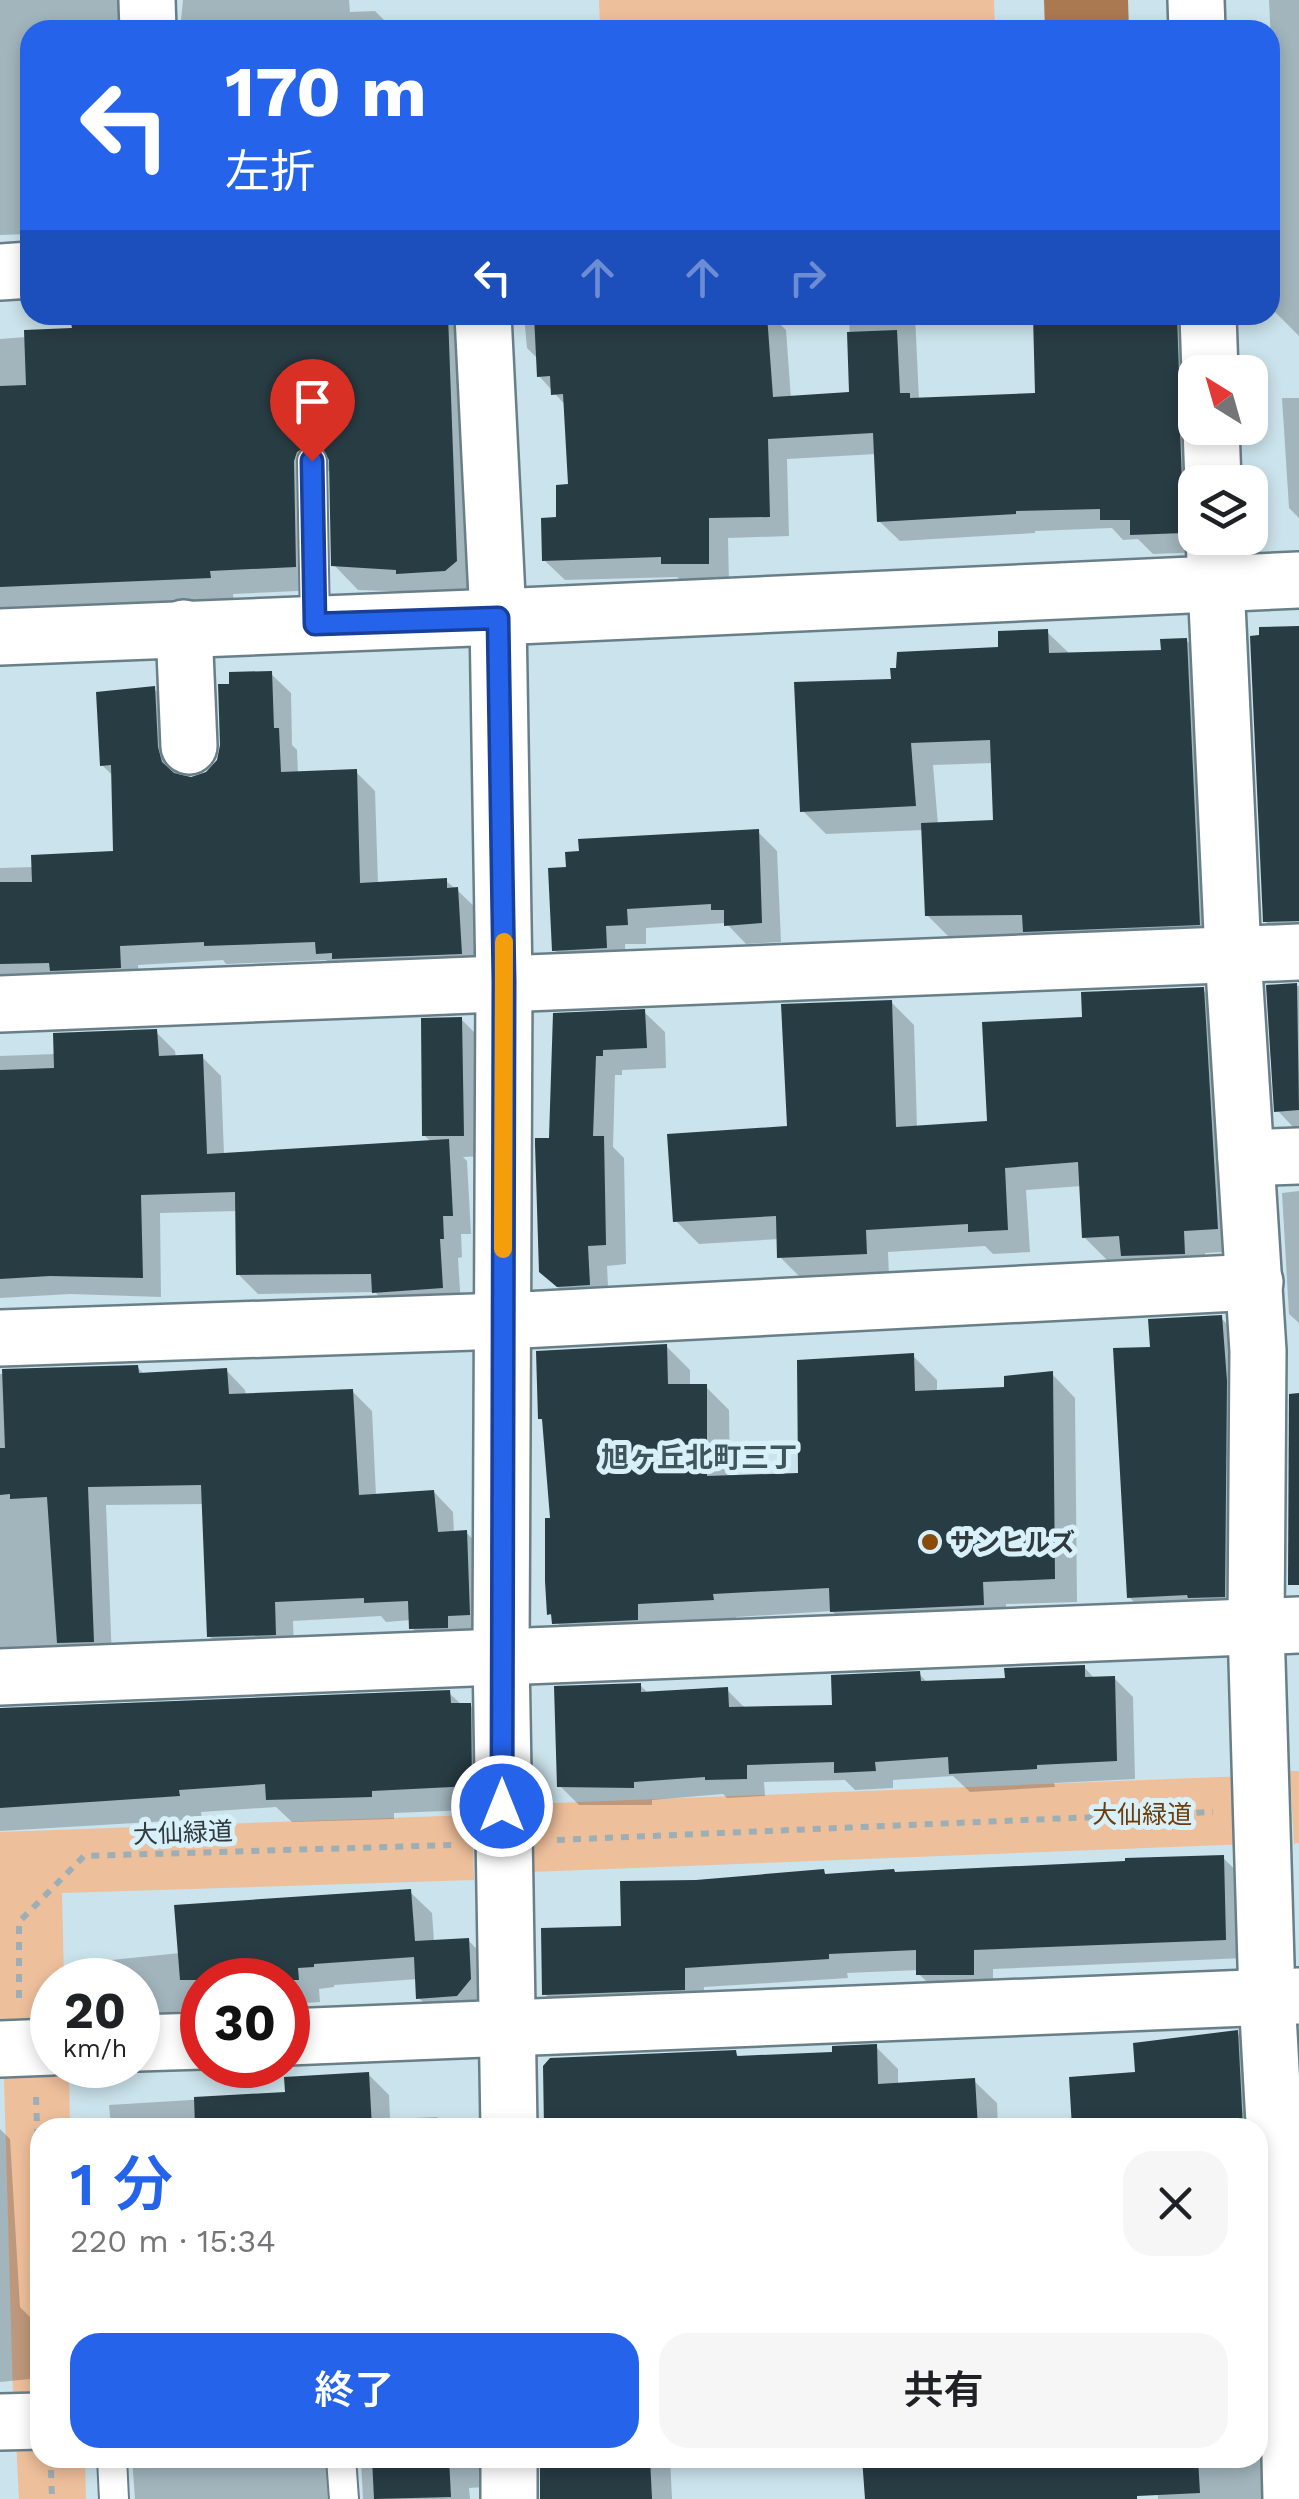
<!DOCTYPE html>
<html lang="ja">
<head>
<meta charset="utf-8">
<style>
	body { margin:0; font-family:"Work Sans","Noto Sans JP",sans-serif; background:#f6f6f6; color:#202124; height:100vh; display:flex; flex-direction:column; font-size:38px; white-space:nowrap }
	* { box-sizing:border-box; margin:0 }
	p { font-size:32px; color:#757577 }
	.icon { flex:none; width:55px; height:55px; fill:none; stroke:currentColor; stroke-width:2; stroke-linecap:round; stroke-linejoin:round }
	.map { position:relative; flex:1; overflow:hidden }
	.details { position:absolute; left:30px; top:2118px; width:1238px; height:350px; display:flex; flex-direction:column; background:#fff; border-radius:30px; box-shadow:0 5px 15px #0003 }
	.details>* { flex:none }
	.top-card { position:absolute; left:20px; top:20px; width:1260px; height:305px; border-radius:30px; box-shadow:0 5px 15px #0003; background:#2563eb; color:#fff; overflow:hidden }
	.needle { width:65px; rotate:323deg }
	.buttons { position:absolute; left:1178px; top:355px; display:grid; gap:20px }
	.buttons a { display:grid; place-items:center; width:90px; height:90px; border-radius:20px; background:#fff; box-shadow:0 5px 15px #0003; font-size:50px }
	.speed { position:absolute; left:30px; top:1958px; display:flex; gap:20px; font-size:50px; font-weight:700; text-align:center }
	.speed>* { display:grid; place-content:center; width:130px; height:130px; border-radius:50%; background:#fff; box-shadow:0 5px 15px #0003; line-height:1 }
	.speed small { font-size:25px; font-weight:400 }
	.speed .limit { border:15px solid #d22; background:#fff; color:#111 }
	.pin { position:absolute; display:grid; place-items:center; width:85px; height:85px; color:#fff; margin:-102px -42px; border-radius:50% 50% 50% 0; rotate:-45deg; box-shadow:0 0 10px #0007 }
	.pin .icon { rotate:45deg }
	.me { position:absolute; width:110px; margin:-55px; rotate:0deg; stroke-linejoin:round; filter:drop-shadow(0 0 8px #0008) }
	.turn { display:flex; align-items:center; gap:35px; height:210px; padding:0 40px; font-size:45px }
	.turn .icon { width:130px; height:130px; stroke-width:2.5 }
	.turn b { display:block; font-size:70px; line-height:85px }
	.lanes { display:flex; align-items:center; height:95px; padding:0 40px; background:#0003; justify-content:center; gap:50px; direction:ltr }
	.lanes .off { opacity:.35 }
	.round { display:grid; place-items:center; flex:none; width:105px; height:105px; border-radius:30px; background:#f6f6f6 }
	.summary { display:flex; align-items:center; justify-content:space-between; height:170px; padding:0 40px }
	h1 { font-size:60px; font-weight:600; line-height:75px; color:#2563eb }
	.primary-button { display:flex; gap:20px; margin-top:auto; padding:20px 40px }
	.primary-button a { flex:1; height:115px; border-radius:30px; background:#2563eb; color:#fff; font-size:40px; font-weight:600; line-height:115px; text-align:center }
	.primary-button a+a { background:#f6f6f6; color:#202124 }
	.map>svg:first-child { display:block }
</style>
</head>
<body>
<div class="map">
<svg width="1299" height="2499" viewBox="0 0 1299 2499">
	<rect width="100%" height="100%" fill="#cbe3ec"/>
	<g fill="#eebf9b">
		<path d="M 599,0 L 994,0 L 995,30 L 600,30 Z"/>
		<path d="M 1290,1771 L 1299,1771 L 1299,1843 L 1294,1844 Z"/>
		<path d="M 1247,1776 L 1250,1844 L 531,1872 L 529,1804 Z"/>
		<path d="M 472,1815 L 474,1880 L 62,1893 L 64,1980 L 52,1980 L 52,2018 L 0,2019 L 0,1832 Z"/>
		<path d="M 69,2075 L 70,2127 L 40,2128 L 40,2396 L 13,2397 L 4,2078 Z"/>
		<path d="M 40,2441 L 40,2458 L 85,2458 L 86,2499 L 19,2499 L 16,2442 Z"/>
	</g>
	<path fill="#ab7951" d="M 1044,0 L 1128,0 L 1129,30 L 1045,30 Z"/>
	<g fill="#0003" fill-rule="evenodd">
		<path d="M 0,0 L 143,0 L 145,30 L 30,30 L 30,234 L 0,235 Z"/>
		<path d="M 183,0 L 349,0 L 350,12 L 375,11 L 394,30 L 180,30 Z"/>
		<path d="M 1269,0 L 1299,0 L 1299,336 L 1275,312 L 1270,169 L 1277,169 Z"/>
		<path d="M 205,315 L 468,315 L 470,594 L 423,597 L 418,592 L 358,590 L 334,565 L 332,469 L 321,476 L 319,590 L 233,594 L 234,601 L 0,609 L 0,339 L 206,323 Z"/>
		<path d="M 524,315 L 771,315 L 786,330 L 791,399 L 852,395 L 849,315 L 915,315 L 919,400 L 1038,395 L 1036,315 L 1203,315 L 1195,372 L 1195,538 L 1204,552 L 1153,554 L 1138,539 L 1123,540 L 1112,528 L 1035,531 L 1035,533 L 900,541 L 879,521 L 876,454 L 787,459 L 789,536 L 728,538 L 729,583 L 684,583 L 677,577 L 565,580 L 544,560 L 571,487 L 567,407 L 539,376 L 539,360 L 527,348 Z"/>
		<path d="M 1282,398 L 1299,398 L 1299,518 L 1289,508 Z"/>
		<path d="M 1299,628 L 1299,939 L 1284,940 L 1265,921 Z"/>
		<path d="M 1047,632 L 1071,655 L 1163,653 L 1186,640 L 1210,664 L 1223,947 L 1032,938 L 950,938 L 927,915 L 924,830 L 826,834 L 803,811 L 893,681 ZM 993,763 L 995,823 L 938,825 L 933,765 Z"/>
		<path d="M 271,674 L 291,693 L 292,745 L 297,750 L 298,774 L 356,772 L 375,791 L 378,884 L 446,881 L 457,890 L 477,909 L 480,973 L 337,972 L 326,960 L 226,964 L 223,960 L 138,965 L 139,986 L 0,984 L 0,868 L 34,867 L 116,853 L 113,776 L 102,765 L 154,689 L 174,708 L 179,777 L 191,780 L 208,774 L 219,761 Z"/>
		<path d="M 758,832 L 777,851 L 781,942 L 746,944 L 726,923 L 646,928 L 646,944 L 625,944 L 626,967 L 574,969 L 554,950 L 569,869 L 582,854 Z"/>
		<path d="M 1299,986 L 1299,1129 L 1295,1129 L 1277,1110 L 1269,987 Z"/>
		<path d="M 1203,990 L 1226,1013 L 1240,1251 L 1205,1253 L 1207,1276 L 1146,1278 L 1127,1259 L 1107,1260 L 1084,1237 L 1082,1186 L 1026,1190 L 1030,1252 L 993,1254 L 985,1246 L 888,1252 L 889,1276 L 803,1280 L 780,1257 L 779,1239 L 699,1244 L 676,1221 L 789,1128 L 891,1002 L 914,1025 L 917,1128 L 989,1123 L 1085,1019 Z"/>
		<path d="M 644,1012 L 665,1032 L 666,1068 L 622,1070 L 622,1075 L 615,1075 L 613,1147 L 624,1158 L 626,1264 L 607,1266 L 609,1305 L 563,1292 L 542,1271 L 556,1016 Z"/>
		<path d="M 461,1019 L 483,1041 L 484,1156 L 463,1157 L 467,1161 L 471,1234 L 461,1234 L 462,1257 L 458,1258 L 461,1307 L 394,1311 L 375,1292 L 258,1294 L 238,1274 L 238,1211 L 160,1213 L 161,1297 L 70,1294 L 0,1298 L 0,1056 L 56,1054 L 156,1032 L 175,1051 L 176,1058 L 202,1057 L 221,1076 L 224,1155 L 431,1142 L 424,1135 Z"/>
		<path d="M 1299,1191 L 1299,1323 L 1289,1314 L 1282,1193 Z"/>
		<path d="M 1221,1318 L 1241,1338 L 1244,1616 L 1150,1617 L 1129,1597 L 1153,1349 Z"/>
		<path d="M 666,1346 L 690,1370 L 690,1387 L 706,1387 L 729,1410 L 730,1478 L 801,1476 L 913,1356 L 937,1380 L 937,1393 L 1007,1390 L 1052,1374 L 1075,1398 L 1077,1602 L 1006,1604 L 1007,1628 L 856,1635 L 832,1611 L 736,1617 L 736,1623 L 578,1646 L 549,1613 L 553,1521 L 545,1423 L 540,1418 Z"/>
		<path d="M 137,1367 L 145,1375 L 226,1370 L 245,1390 L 246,1396 L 352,1391 L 372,1411 L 376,1496 L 434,1492 L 453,1512 L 454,1533 L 466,1532 L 485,1552 L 488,1634 L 431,1648 L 412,1628 L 411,1620 L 386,1622 L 381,1616 L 293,1621 L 294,1653 L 229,1656 L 209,1636 L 205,1504 L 106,1505 L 112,1660 L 0,1663 L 0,1374 Z"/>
		<path d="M 1084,1667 L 1095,1679 L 1114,1678 L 1133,1697 L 1135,1779 L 1054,1783 L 1055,1787 L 970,1792 L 953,1776 L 893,1780 L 893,1788 L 855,1790 L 845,1780 L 764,1782 L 765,1796 L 727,1798 L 723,1794 L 652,1800 L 652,1805 L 579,1805 L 560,1786 L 640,1685 L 649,1694 L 727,1690 L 746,1709 L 834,1708 L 919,1674 L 928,1683 L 1007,1680 Z"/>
		<path d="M 449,1693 L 462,1705 L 470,1705 L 493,1728 L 494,1809 L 394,1813 L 394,1819 L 292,1822 L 276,1807 L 201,1812 L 202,1819 L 0,1831 L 0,1713 Z"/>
		<path d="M 1223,1858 L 1243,1877 L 1244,1958 L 993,1969 L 993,1993 L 939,1994 L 919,1974 L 919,1970 L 847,1973 L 848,1978 L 704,1987 L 704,2008 L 565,2014 L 545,1994 L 623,1928 L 696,1883 L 823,1872 L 828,1876 L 897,1875 Z"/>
		<path d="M 410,1892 L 432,1913 L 434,1942 L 468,1940 L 489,1962 L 491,2001 L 440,2019 L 419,1998 L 418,1979 L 334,1985 L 334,1987 L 319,1989 L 320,2002 L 288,2004 L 288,2023 L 288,1980 L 202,1980 L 202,2010 L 152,2014 L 152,2034 L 138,2035 L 138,1980 L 82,1980 L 82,1963 L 180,1953 Z"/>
		<path d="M 1237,2033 L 1259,2055 L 1280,2499 L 1158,2499 L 1156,2458 L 1258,2458 L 1258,2128 L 1075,2128 L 1138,2074 Z"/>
		<path d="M 876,2047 L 898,2069 L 898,2085 L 974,2081 L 997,2103 L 998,2128 L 547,2128 L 735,2053 L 741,2058 L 835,2055 Z"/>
		<path d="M 368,2074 L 389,2095 L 390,2119 L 437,2117 L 447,2128 L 111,2128 L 109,2105 L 288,2094 Z"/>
		<path d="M 0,2129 L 10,2139 L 20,2307 L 40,2327 L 40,2378 L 0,2382 Z"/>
		<path d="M 132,2458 L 481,2458 L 485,2487 L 469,2488 L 470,2499 L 363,2499 L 361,2461 L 353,2463 L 345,2499 L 135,2499 Z"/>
		<path d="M 543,2458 L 670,2458 L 672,2499 L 541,2499 Z"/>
		<path d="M 864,2458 L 1104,2458 L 1107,2499 L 866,2499 Z"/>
	</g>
	<g fill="#283c43">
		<path d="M 203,315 L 448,315 L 457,561 L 445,571 L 396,574 L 396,570 L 331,566 L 329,460 L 321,446 L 311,444 L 297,452 L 294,461 L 296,567 L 210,571 L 211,578 L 0,587 L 0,386 L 26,385 L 24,330 L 72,328 L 71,323 L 203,321 Z"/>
		<path d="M 534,315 L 767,315 L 773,397 L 849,392 L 847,332 L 897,330 L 900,393 L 910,393 L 910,398 L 1035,393 L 1033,315 L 1177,315 L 1179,374 L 1183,388 L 1191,396 L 1191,405 L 1183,414 L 1180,429 L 1182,483 L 1191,503 L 1192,517 L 1184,533 L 1130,535 L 1130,520 L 1100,520 L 1100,509 L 1016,511 L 1016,514 L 877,522 L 873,433 L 768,439 L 770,517 L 709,518 L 709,564 L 661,564 L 661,557 L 542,561 L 541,518 L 556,517 L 556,485 L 568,484 L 563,394 L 551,395 L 550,376 L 537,377 Z"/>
		<path d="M 1299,626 L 1299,921 L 1263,922 L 1250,636 L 1259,635 L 1259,627 Z"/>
		<path d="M 1048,629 L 1049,653 L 1161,650 L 1160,639 L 1187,638 L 1200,925 L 1023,932 L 1022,915 L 925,916 L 921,823 L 993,820 L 990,740 L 911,743 L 916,806 L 800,812 L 794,682 L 891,679 L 890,668 L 896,668 L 897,652 L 998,647 L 998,631 Z"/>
		<path d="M 272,671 L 274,728 L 279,728 L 281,772 L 357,769 L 360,883 L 447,878 L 447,888 L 458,887 L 462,954 L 332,959 L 332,953 L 316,954 L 315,942 L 204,946 L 204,942 L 120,946 L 121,968 L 50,971 L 49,963 L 0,964 L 0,882 L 32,882 L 31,855 L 113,851 L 111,765 L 100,766 L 96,692 L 155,686 L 158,747 L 162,762 L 174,773 L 191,777 L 206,772 L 217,760 L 220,745 L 218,684 L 229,684 L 229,672 Z"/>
		<path d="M 759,829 L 762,923 L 724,926 L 724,910 L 711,910 L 711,904 L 627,909 L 628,925 L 606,926 L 607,948 L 552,951 L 548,868 L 566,867 L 565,852 L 579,851 L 578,839 Z"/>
		<path d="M 1297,983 L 1299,1110 L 1274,1112 L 1266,985 Z"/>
		<path d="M 1204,987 L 1218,1229 L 1184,1231 L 1185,1254 L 1121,1256 L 1119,1236 L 1082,1238 L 1078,1162 L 1005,1168 L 1008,1230 L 968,1232 L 968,1224 L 866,1230 L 867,1254 L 777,1258 L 776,1216 L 673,1222 L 667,1134 L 787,1126 L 781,1004 L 892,1000 L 896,1127 L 987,1121 L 982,1022 L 1082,1017 L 1081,992 Z"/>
		<path d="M 645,1009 L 647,1048 L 603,1050 L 603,1056 L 596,1056 L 593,1136 L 604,1136 L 606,1245 L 588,1246 L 590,1285 L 557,1287 L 539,1272 L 535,1144 L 535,1138 L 549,1138 L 553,1013 Z"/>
		<path d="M 462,1017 L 464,1136 L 422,1136 L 421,1018 Z"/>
		<path d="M 157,1029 L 159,1056 L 203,1054 L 207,1154 L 449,1139 L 453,1216 L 443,1216 L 444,1239 L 440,1239 L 443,1288 L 372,1293 L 371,1274 L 236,1275 L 235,1192 L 141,1195 L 143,1278 L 50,1276 L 0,1279 L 0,1070 L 54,1068 L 53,1033 Z"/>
		<path d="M 1222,1315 L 1227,1381 L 1225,1597 L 1188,1598 L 1187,1595 L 1127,1598 L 1113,1348 L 1150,1347 L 1148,1319 Z"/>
		<path d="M 667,1344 L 668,1384 L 707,1384 L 707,1476 L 798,1473 L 797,1360 L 914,1353 L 915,1391 L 1004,1387 L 1004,1376 L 1053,1371 L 1055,1579 L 983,1582 L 984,1605 L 830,1612 L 829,1588 L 713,1594 L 714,1600 L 638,1604 L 638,1620 L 552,1624 L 551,1614 L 547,1615 L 545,1581 L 545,1518 L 550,1518 L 542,1419 L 538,1419 L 536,1351 Z"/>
		<path d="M 138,1365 L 139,1373 L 227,1368 L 229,1394 L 353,1389 L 359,1495 L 434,1490 L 438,1532 L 467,1530 L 470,1615 L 448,1616 L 448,1628 L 409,1629 L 408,1601 L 364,1603 L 364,1598 L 275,1602 L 276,1635 L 207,1637 L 201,1485 L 88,1487 L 94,1642 L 57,1643 L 47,1497 L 10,1499 L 10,1494 L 0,1495 L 0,1448 L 5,1448 L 2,1369 Z"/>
		<path d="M 1299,1393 L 1299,1585 L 1288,1585 L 1289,1394 Z"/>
		<path d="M 1085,1665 L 1085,1677 L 1115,1676 L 1117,1761 L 1037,1765 L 1037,1769 L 949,1774 L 948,1757 L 875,1762 L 876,1771 L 834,1773 L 834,1762 L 747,1765 L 747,1779 L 705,1780 L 705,1777 L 634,1782 L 634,1788 L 557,1787 L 554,1686 L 641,1683 L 641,1692 L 728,1687 L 729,1707 L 832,1705 L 831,1675 L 920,1671 L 921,1681 L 1005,1678 L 1004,1668 Z"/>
		<path d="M 450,1690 L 451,1703 L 471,1703 L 472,1786 L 372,1791 L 372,1797 L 266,1800 L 265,1784 L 179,1790 L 180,1796 L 0,1808 L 0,1708 Z"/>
		<path d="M 1224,1855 L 1226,1940 L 974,1950 L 974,1975 L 916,1975 L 916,1950 L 829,1954 L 829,1959 L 685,1968 L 685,1990 L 542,1995 L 541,1928 L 621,1926 L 620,1881 L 696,1880 L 824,1869 L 825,1874 L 894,1869 L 895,1872 L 1125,1861 L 1125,1858 Z"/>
		<path d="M 411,1889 L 415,1941 L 469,1938 L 471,1979 L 457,1996 L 416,1999 L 414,1957 L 314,1964 L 314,1967 L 298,1968 L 299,1980 L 180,1980 L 174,1905 Z"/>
		<path d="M 1238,2030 L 1243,2128 L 1072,2128 L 1069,2077 L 1135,2072 L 1133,2043 Z"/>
		<path d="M 877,2044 L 878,2084 L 975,2078 L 978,2128 L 544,2128 L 543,2066 L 550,2058 L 736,2050 L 737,2056 L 832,2052 L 832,2046 Z"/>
		<path d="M 369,2072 L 372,2128 L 195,2128 L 194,2097 L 285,2092 L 284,2077 Z"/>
		<path d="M 372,2458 L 449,2458 L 451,2497 L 374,2499 Z"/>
		<path d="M 540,2458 L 650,2458 L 652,2499 L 540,2499 Z"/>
		<path d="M 862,2458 L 1198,2458 L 1200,2493 L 1137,2496 L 1137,2499 L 865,2499 Z"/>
	</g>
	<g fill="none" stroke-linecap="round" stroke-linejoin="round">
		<g stroke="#697f87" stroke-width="32">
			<g id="lane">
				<path d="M 312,461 L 315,624"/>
				<path d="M 112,2458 L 114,2499"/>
				<path d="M 341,2458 L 344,2499"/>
			</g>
		</g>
		<g stroke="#697f87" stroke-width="60">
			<g id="street">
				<path d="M 147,0 L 148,30"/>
				<path d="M 1196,0 L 1197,30"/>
				<path d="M 0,272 L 30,270"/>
				<path d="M 483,315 L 498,617 L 504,982 L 501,1655 L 509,2128"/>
				<path d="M 1208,315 L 1210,372"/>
				<path d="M 1211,428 L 1213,482"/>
				<path d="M 1214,538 L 1233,954 L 1258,1351 L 1256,1627 L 1267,1997 L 1288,2373 L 1291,2499"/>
				<path d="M 184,628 L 189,746"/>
				<path d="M 0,637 L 498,617 L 1299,580"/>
				<path d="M 0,1004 L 1299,952"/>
				<path d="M 1246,1158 L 1299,1156"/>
				<path d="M 0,1338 L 503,1321 L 1255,1282"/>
				<path d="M 0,1677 L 1299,1625"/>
				<path d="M 288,2037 L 1299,1996"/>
				<path d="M 138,2043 L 202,2041"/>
				<path d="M 0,2049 L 52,2047"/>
				<path d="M 0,2422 L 40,2421"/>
				<path d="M 509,2499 L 509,2458"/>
			</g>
		</g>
		<g stroke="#9cafb6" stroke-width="6" stroke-dasharray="8 8" stroke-linecap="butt">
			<path d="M 557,1840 L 1213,1812"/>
			<path d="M 19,1998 L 19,1922 L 84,1856 L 453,1845"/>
			<path d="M 36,2097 L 40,2220"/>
			<path d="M 51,2470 L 52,2499"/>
		</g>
		<use href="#lane" stroke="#fff" stroke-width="28"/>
		<use href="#street" stroke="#fff" stroke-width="55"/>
	</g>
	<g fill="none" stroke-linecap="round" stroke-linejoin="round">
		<g stroke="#184099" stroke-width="25">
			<path id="route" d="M 312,461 L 315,624 L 498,618 L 504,982 L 502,1806"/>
		</g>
		<use href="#route" stroke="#2563eb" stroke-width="18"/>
		<path stroke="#f59e0b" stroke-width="18" d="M 503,1249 L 504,942"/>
	</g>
	<circle fill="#884b0a" stroke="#d8f0f9" stroke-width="4" cx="930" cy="1542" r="10"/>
	<g text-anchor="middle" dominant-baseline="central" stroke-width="10" stroke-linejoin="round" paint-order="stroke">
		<g font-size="25" font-weight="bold" fill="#303a3d" stroke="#d8f0f9" text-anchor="start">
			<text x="950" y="1542">サンヒルズ</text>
		</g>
		<g font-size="25" fill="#6d3c0a" stroke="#d8f0f9">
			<text x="1142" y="1814">大仙緑道</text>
		</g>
		<g font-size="25" fill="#303a3d" stroke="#d8f0f9">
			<text transform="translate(183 1833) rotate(-2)">大仙緑道</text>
		</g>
		<g font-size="28" font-weight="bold" fill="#40545c" stroke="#d8f0f9">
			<text x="699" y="1457">旭ヶ丘北町三丁</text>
		</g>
	</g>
</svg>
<div class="buttons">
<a><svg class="needle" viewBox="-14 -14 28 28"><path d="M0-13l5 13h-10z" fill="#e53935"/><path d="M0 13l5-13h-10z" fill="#757577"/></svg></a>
<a><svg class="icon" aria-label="layers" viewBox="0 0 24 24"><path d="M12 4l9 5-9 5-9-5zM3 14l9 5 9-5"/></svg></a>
</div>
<div class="speed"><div>20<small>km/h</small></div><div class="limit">30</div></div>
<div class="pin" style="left:312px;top:461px;background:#d93025"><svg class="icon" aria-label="arrive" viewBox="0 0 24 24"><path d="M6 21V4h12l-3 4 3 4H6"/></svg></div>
<svg class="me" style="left:502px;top:1806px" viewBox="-20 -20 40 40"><circle r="17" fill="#2563eb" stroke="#fff" stroke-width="3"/><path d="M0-11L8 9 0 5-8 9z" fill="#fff"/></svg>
<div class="top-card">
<div class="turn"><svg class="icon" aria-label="left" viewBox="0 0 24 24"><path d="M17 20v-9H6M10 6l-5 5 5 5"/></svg><div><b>170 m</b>左折</div></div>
<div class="lanes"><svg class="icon" aria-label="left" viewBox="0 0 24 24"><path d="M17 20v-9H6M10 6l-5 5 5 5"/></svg><svg class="icon off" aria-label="ahead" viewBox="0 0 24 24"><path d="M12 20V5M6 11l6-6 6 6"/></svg><svg class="icon off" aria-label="ahead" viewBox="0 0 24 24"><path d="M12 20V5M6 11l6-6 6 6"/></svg><svg class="icon off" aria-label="right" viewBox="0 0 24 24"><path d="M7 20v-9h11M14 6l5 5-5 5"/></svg></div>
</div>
<section class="details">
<div class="summary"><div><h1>1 分</h1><p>220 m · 15:34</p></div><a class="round"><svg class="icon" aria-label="close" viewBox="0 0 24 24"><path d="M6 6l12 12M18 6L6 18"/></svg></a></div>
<div class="primary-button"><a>終了</a><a>共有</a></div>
</section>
</div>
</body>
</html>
